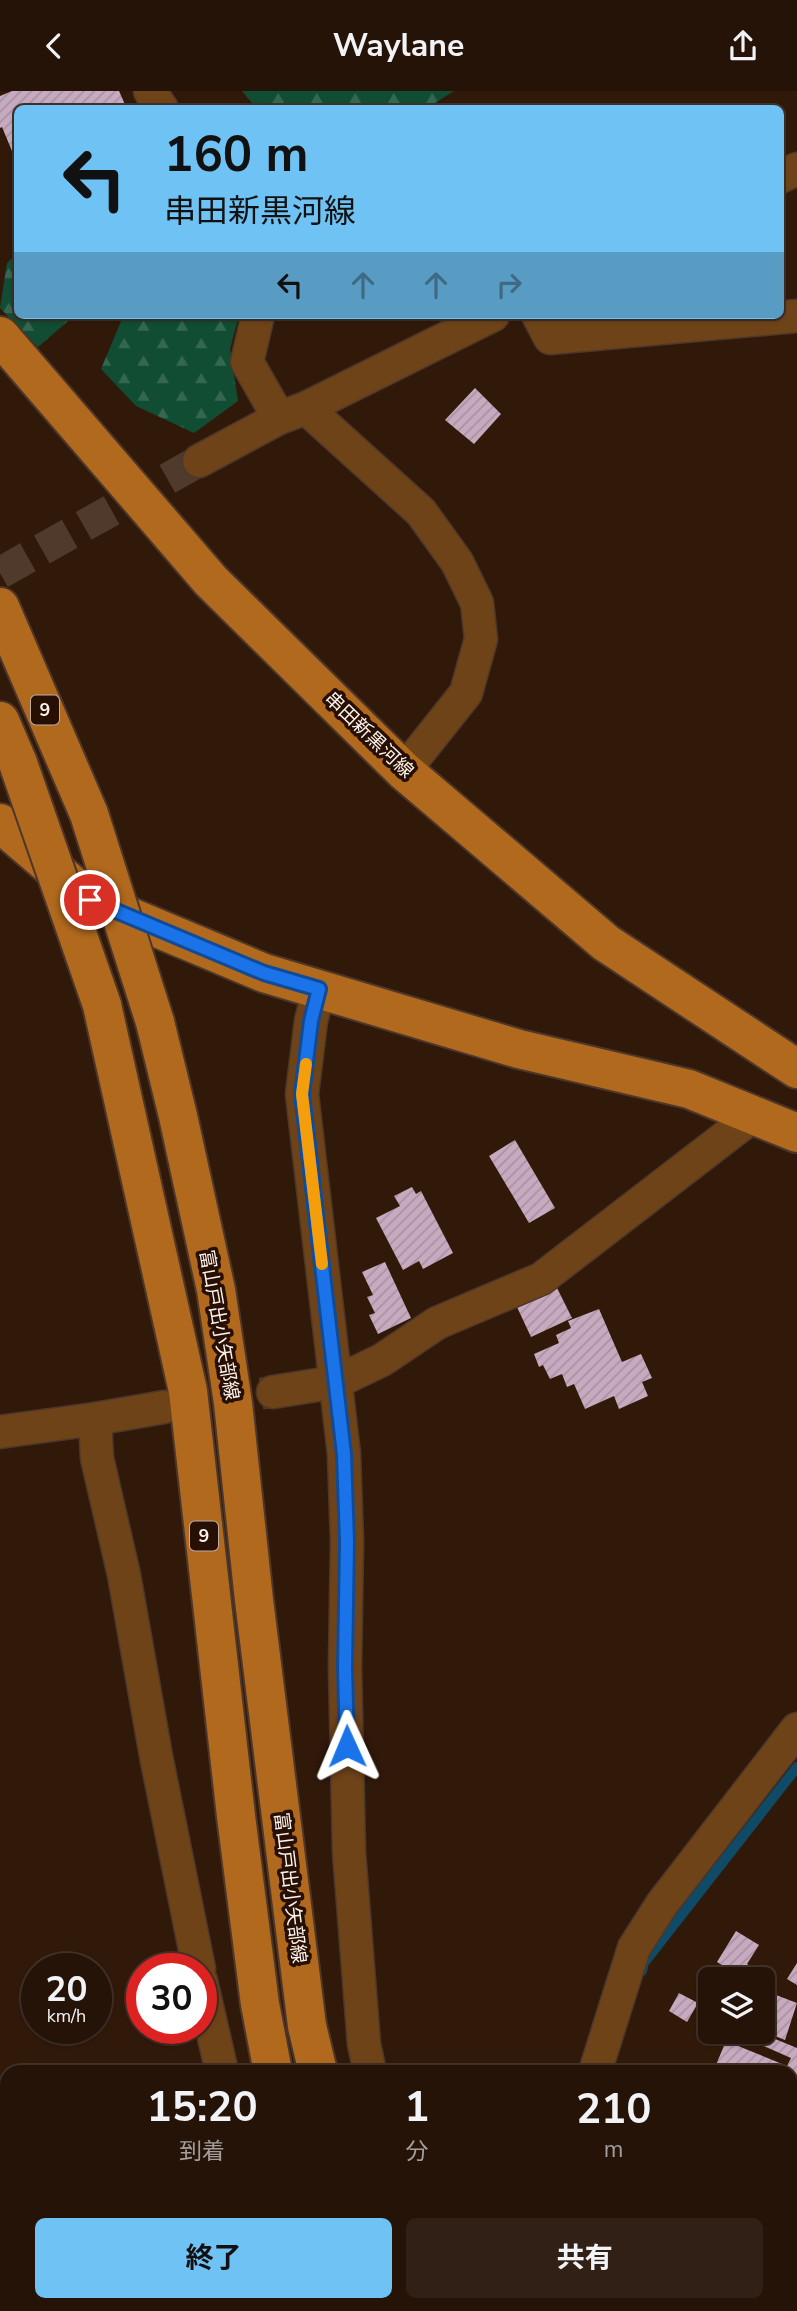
<!DOCTYPE html>
<html lang="ja">
<head>
<meta charset="utf-8">
<style>
	body { margin:0; font-family:"Nunito Sans","Noto Sans JP",sans-serif; background:#312016; color:#f1f3f6; height:100vh; display:flex; flex-direction:column; font-size:26px; white-space:nowrap }
	* { box-sizing:border-box; margin:0 }
	p { font-size:23px; color:#a39e9c }
	.icon { flex:none; width:38px; height:38px; fill:none; stroke:currentColor; stroke-width:2; stroke-linecap:round; stroke-linejoin:round }
	.map { position:relative; flex:1; overflow:hidden }
	.sheet { position:absolute; left:0px; top:1974px; width:798px; height:247px; display:flex; flex-direction:column; background:#251308; border-radius:21px 21px 0 0; box-shadow:0 2px 5px #0004,0 0 0 2px #423229 }
	.sheet>* { flex:none }
	.banner { position:absolute; left:14px; top:14px; width:770px; height:214px; border-radius:10px; box-shadow:0 2px 5px #0004,0 0 0 2px #423229; background:#6fc2f4; color:#111; overflow:hidden }
	.fabs { position:absolute; left:698px; top:1876px; display:grid; gap:14px }
	.fabs a { display:grid; place-items:center; width:77px; height:77px; border-radius:10px; background:#251308; box-shadow:0 2px 5px #0004,0 0 0 2px #423229; font-size:35px }
	.speed { position:absolute; left:21px; top:1862px; display:flex; gap:14px; font-size:35px; font-weight:700; text-align:center }
	.speed>* { display:grid; place-content:center; width:91px; height:91px; border-radius:50%; background:#251308; box-shadow:0 2px 5px #0004,0 0 0 2px #423229; line-height:1 }
	.speed small { font-size:18px; font-weight:400 }
	.speed .limit { border:10px solid #d22; background:#fff; color:#111 }
	.pin { position:absolute; display:grid; place-items:center; width:60px; height:60px; color:#fff; margin:-30px; border:4px solid #fff; border-radius:50%; box-shadow:0 2px 7px #0007 }
	.me { position:absolute; width:77px; margin:-38px; rotate:359deg; stroke-linejoin:round; filter:drop-shadow(0 0 5px #0008) }
	.turn { display:flex; align-items:center; gap:24px; height:147px; padding:0 35px; font-size:32px }
	.turn .icon { width:91px; height:91px; stroke-width:2.5 }
	.turn b { display:block; font-size:49px; line-height:60px }
	.lanes { display:flex; align-items:center; height:66px; padding:0 35px; background:#0003; justify-content:center; gap:35px; direction:ltr }
	.lanes .off { opacity:.35 }
	.eta { display:flex; justify-content:space-evenly; align-items:center; height:119px; text-align:center }
	.eta b { font-size:42px; font-weight:700; line-height:49px }
	.action { display:flex; gap:14px; margin-top:auto; padding:14px 35px }
	.action a { flex:1; height:80px; border-radius:10px; background:#6fc2f4; color:#111; font-size:28px; font-weight:700; line-height:80px; text-align:center }
	.action a+a { background:#312016; color:#f1f3f6 }
	header { display:flex; justify-content:space-between; align-items:center; height:91px; padding:0 35px; background:#251308; font-size:32px; font-weight:700 }
	.map>svg:first-child { display:block }
</style>
</head>
<body>
<header><svg class="icon" aria-label="back" viewBox="0 0 24 24"><path d="M15 5l-7 7 7 7"/></svg>Waylane<svg class="icon" aria-label="share" viewBox="0 0 24 24"><path d="M12 15V3M7 8l5-5 5 5M5 13v7h14v-7"/></svg></header>
<div class="map">
<svg width="797" height="2220" viewBox="0 0 797 2220">
	<defs>
		<pattern id="forest-firs" width="22" height="20" patternUnits="userSpaceOnUse" patternTransform="scale(1.75)"><rect width="22" height="20" fill="#104d32"/><path d="M5 1l3.5 6h-7zM16 11l3.5 6h-7z" fill="#346750"/></pattern>
		<pattern id="building-hatch" width="6" height="6" patternUnits="userSpaceOnUse" patternTransform="scale(1.75)"><rect width="6" height="6" fill="#c7aac0"/><path d="M-1 1l2-2M0 6l6-6M5 7l2-2" fill="none" stroke="#a892a2"/></pattern>
	</defs>
	<rect width="100%" height="100%" fill="#31190a"/>
	<g fill="url(#forest-firs)">
		<path d="M 242,0 L 454,0 L 427,17 L 256,17 Z"/>
		<path d="M 17,163 L 18,224 L 75,224 L 38,256 L 0,217 L 7,172 Z"/>
		<path d="M 115,224 L 239,224 L 230,258 L 238,310 L 194,342 L 136,315 L 101,278 L 122,228 Z"/>
	</g>
	<g fill="none" stroke-linecap="round" stroke-linejoin="round">
		<g stroke="#0f4a67" stroke-width="10">
			<path d="M 642,1880 L 644,1872 L 797,1676"/>
			<path d="M 0,2033 L 7,2028"/>
		</g>
	</g>
	<g fill="url(#building-hatch)">
		<path d="M 12,0 L 119,0 L 127,18 L 18,18 L 17,72 L 2,36 L 0,37 L 0,5 Z"/>
		<path d="M 475,297 L 501,323 L 474,353 L 445,329 Z"/>
		<path d="M 515,1049 L 555,1117 L 529,1132 L 489,1065 Z"/>
		<path d="M 412,1096 L 416,1103 L 421,1100 L 453,1162 L 423,1178 L 419,1170 L 403,1179 L 376,1127 L 400,1115 L 394,1105 Z"/>
		<path d="M 385,1171 L 411,1227 L 378,1243 L 369,1224 L 375,1222 L 367,1206 L 373,1204 L 362,1181 Z"/>
		<path d="M 557,1197 L 572,1227 L 531,1246 L 517,1216 Z"/>
		<path d="M 599,1218 L 622,1271 L 641,1263 L 652,1287 L 642,1291 L 648,1305 L 619,1318 L 614,1305 L 585,1318 L 574,1293 L 567,1296 L 562,1283 L 550,1288 L 543,1274 L 539,1276 L 534,1263 L 559,1252 L 556,1244 L 571,1237 L 568,1230 Z"/>
		<path d="M 736,1840 L 759,1854 L 747,1873 L 750,1875 L 743,1887 L 717,1871 Z"/>
		<path d="M 797,1872 L 797,1894 L 787,1888 Z"/>
		<path d="M 763,1899 L 797,1912 L 785,1949 L 775,1945 L 777,1940 L 763,1935 Z"/>
		<path d="M 679,1902 L 698,1912 L 687,1931 L 669,1920 Z"/>
		<path d="M 763,1943 L 797,1957 L 797,2048 L 791,2045 L 791,1981 L 713,1981 L 726,1950 L 787,1975 L 791,1967 L 759,1953 Z"/>
		<path d="M 791,2060 L 797,2063 L 797,2105 L 791,2115 Z"/>
		<path d="M 645,2214 L 659,2214 L 669,2220 L 641,2220 Z"/>
		<path d="M 689,2214 L 735,2214 L 731,2220 L 692,2220 L 687,2217 Z"/>
	</g>
	<g fill="none" stroke-linecap="round" stroke-linejoin="round">
		<g stroke="#4f3a2c" stroke-width="32" stroke-dasharray="32 16" stroke-linecap="butt">
			<path d="M 0,482 L 199,370"/>
			<path d="M 166,1316 L 273,1301"/>
		</g>
		<g stroke="#4d372a" stroke-width="35">
			<g id="minor">
				<path d="M 150,0 L 162,18"/>
				<path d="M 780,86 L 797,78"/>
				<path d="M 258,224 L 247,271 L 279,327"/>
				<path d="M 538,224 L 550,247 L 797,225"/>
				<path d="M 306,317 L 421,421 L 457,471 L 477,512 L 481,548 L 466,602 L 404,680"/>
				<path d="M 199,370 L 279,327 L 306,317 L 493,224"/>
				<path d="M 319,898 L 311,930 L 302,1003 L 344,1363 L 347,1450 L 345,1576 L 349,1761 L 364,1953 L 370,1981"/>
				<path d="M 273,1301 L 336,1291 L 382,1269 L 437,1232 L 541,1188 L 754,1024"/>
				<path d="M 95,1328 L 97,1367 L 124,1484 L 156,1665 L 199,1878"/>
				<path d="M 0,1341 L 95,1328 L 164,1316"/>
				<path d="M 201,1890 L 222,1981"/>
				<path d="M 595,1981 L 634,1857 L 662,1813 L 797,1638"/>
				<path d="M 0,2092 L 7,2088"/>
				<path d="M 282,2214 L 284,2220"/>
				<path d="M 394,2220 L 401,2214"/>
			</g>
		</g>
		<g stroke="#4d372a" stroke-width="42">
			<g id="major">
				<path d="M 0,245 L 211,490 L 404,680 L 606,852 L 797,978"/>
				<path d="M 0,516 L 89,723"/>
				<path d="M 0,630 L 18,672"/>
				<path d="M 0,732 L 90,809 L 264,882 L 519,958 L 689,998 L 797,1042"/>
				<path d="M 102,914 L 188,1300 L 236,1725 L 260,1913 L 273,1981"/>
				<path d="M 155,931 L 178,1025 L 216,1199 L 233,1312 L 254,1509 L 307,1935 L 318,1981"/>
				<path d="M 791,2173 L 797,2163"/>
				<path d="M 327,2214 L 328,2220"/>
				<path d="M 374,2214 L 375,2220"/>
				<path d="M 762,2220 L 766,2214"/>
			</g>
		</g>
		<use href="#minor" stroke="#6f4318" stroke-width="32"/>
		<use href="#major" stroke="#b1691d" stroke-width="38"/>
		<g stroke="#4d372a" stroke-width="42" stroke-linecap="butt">
			<g id="major-bridge">
				<path d="M 18,672 L 102,914"/>
				<path d="M 89,723 L 155,931"/>
			</g>
		</g>
		<use href="#major-bridge" stroke="#b1691d" stroke-width="38"/>
	</g>
	<g fill="none" stroke-linecap="round" stroke-linejoin="round">
		<g stroke="#114b97" stroke-width="18">
			<path id="route" d="M 90,809 L 264,882 L 319,898 L 311,930 L 302,1003 L 344,1363 L 347,1451 L 345,1576 L 347,1655"/>
		</g>
		<use href="#route" stroke="#1a73e8" stroke-width="12"/>
		<path stroke="#f59e0b" stroke-width="12" d="M 306,973 L 302,1003 L 322,1173"/>
	</g>
	<g text-anchor="middle" dominant-baseline="central" stroke-width="7" stroke-linejoin="round" paint-order="stroke">
		<g fill="#270f03" stroke="#bcaea6" stroke-width="2">
			<rect x="31" y="604.5" width="28" height="29" rx="5"/>
			<rect x="190" y="1430.5" width="28" height="29" rx="5"/>
		</g>
		<g font-size="18" font-weight="bold" fill="#fcf2ec">
			<text x="45" y="619">9</text>
			<text x="204" y="1445">9</text>
		</g>
		<g font-size="19" fill="#fcf2ec" stroke="#270f03">
			<text transform="translate(369 644) rotate(44)">串田新黒河線</text>
			<text transform="translate(219 1234) rotate(80)">富山戸出小矢部線</text>
			<text transform="translate(290 1797) rotate(83)">富山戸出小矢部線</text>
		</g>
	</g>
</svg>
<div class="fabs">
<a><svg class="icon" aria-label="layers" viewBox="0 0 24 24"><path d="M12 4l9 5-9 5-9-5zM3 14l9 5 9-5"/></svg></a>
</div>
<div class="speed"><div>20<small>km/h</small></div><div class="limit">30</div></div>
<div class="pin" style="left:90px;top:809px;background:#d93025"><svg class="icon" aria-label="arrive" viewBox="0 0 24 24"><path d="M6 21V4h12l-3 4 3 4H6"/></svg></div>
<svg class="me" style="left:347px;top:1655px" viewBox="-20 -20 40 40"><path d="M0-17L14 15 0 8-14 15z" fill="#1a73e8" stroke="#fff" stroke-width="4"/></svg>
<div class="banner">
<div class="turn"><svg class="icon" aria-label="left" viewBox="0 0 24 24"><path d="M17 20v-9H6M10 6l-5 5 5 5"/></svg><div><b>160 m</b>串田新黒河線</div></div>
<div class="lanes"><svg class="icon" aria-label="left" viewBox="0 0 24 24"><path d="M17 20v-9H6M10 6l-5 5 5 5"/></svg><svg class="icon off" aria-label="ahead" viewBox="0 0 24 24"><path d="M12 20V5M6 11l6-6 6 6"/></svg><svg class="icon off" aria-label="ahead" viewBox="0 0 24 24"><path d="M12 20V5M6 11l6-6 6 6"/></svg><svg class="icon off" aria-label="right" viewBox="0 0 24 24"><path d="M7 20v-9h11M14 6l5 5-5 5"/></svg></div>
</div>
<section class="sheet">
<div class="eta">
<div><b>15:20</b><p>到着</p></div>
<div><b>1</b><p>分</p></div>
<div><b>210</b><p>m</p></div>
</div>
<div class="action"><a>終了</a><a>共有</a></div>
</section>
</div>
</body>
</html>
